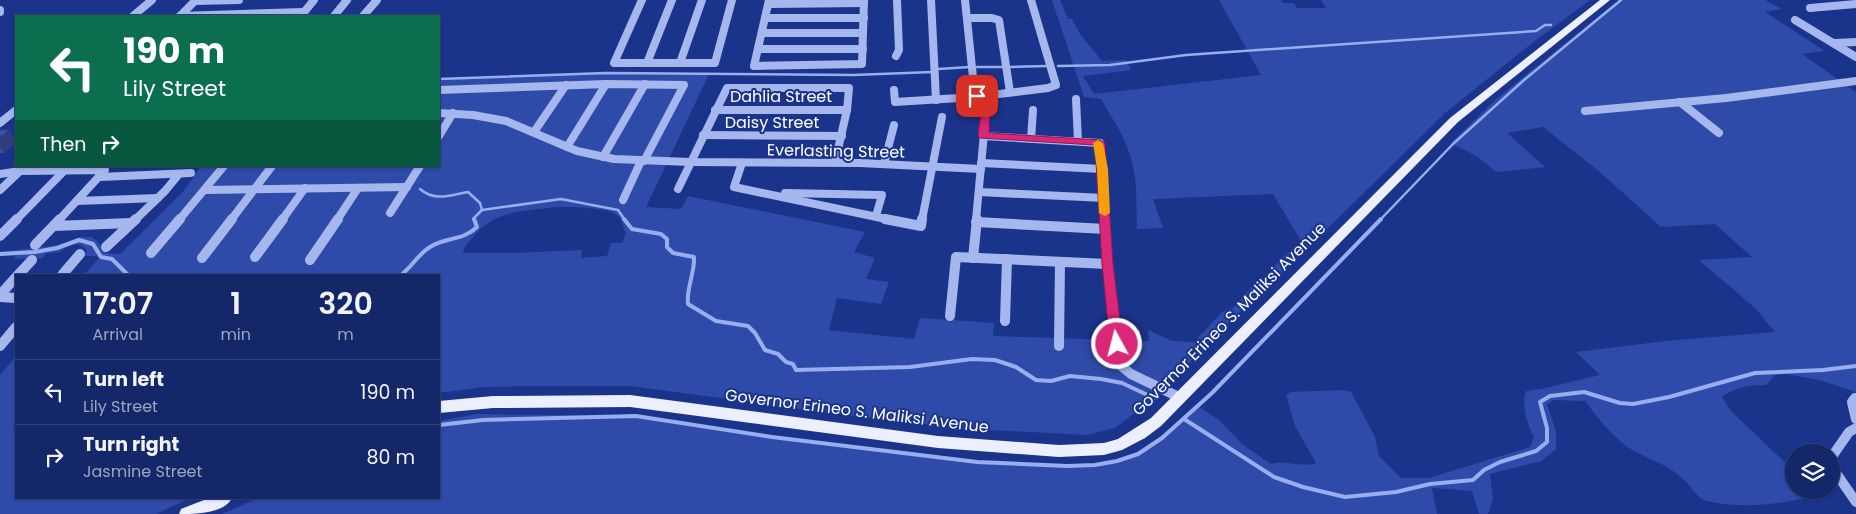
<!DOCTYPE html>
<html lang="en">
<head>
<meta charset="utf-8">
<style>
	body { margin:0; font-family:Poppins,sans-serif; background:#1d2f6e; color:#f1f3f6; height:100vh; display:flex; flex-direction:column; font-size:19px; white-space:nowrap }
	* { box-sizing:border-box; margin:0 }
	p { font-size:16px; color:#9da5c0 }
	.icon { flex:none; width:28px; height:28px; fill:none; stroke:currentColor; stroke-width:2; stroke-linecap:round; stroke-linejoin:round }
	.map { position:relative; flex:1; overflow:hidden }
	.drawer { position:absolute; left:15px; top:274px; width:425px; height:225px; display:flex; flex-direction:column; background:#142768; border-radius:0px; box-shadow:0 1px 4px #0004,0 0 0 1px #33447c }
	.drawer>* { flex:none }
	.hud { position:absolute; left:15px; top:15px; width:425px; height:152px; border-radius:0px; box-shadow:0 1px 4px #0004,0 0 0 1px #33447c; background:#0b6e4f; color:#fff; overflow:hidden }
	.fabs { position:absolute; left:1785px; top:444px; display:grid; gap:10px }
	.fabs a { display:grid; place-items:center; width:55px; height:55px; border-radius:50%; background:#142768; box-shadow:0 1px 4px #0004,0 0 0 1px #33447c; font-size:25px }
	.pin { position:absolute; display:grid; place-items:center; width:42px; height:42px; color:#fff; margin:-21px; border-radius:10px; box-shadow:0 2px 8px #0006 }
	.me { position:absolute; width:55px; margin:-28px; rotate:353deg; stroke-linejoin:round; filter:drop-shadow(0 0 4px #0008) }
	.turn { display:flex; align-items:center; gap:18px; height:105px; padding:0 25px; font-size:22px }
	.turn .icon { width:65px; height:65px; stroke-width:2.5 }
	.turn b { display:block; font-size:35px; line-height:42px }
	.then { display:flex; align-items:center; height:48px; padding:0 25px; background:#0003; gap:10px; font-size:19px }
	.eta { display:flex; justify-content:space-evenly; align-items:center; height:85px; text-align:center }
	.eta b { font-size:30px; font-weight:600; line-height:35px }
	ul { padding:0; list-style:none }
	li { display:flex; align-items:center; gap:15px; height:65px; padding:0 25px; border-top:1px solid #33447c }
	li div { flex:1 }
	li b { display:block; font-size:19px }
	li em { font-style:normal }
	.map>svg:first-child { display:block }
</style>
</head>
<body>
<div class="map">
<svg width="1856" height="514" viewBox="0 0 1856 514">
	<rect width="100%" height="100%" fill="#1b348b"/>
	<g fill="#2e4ba9" fill-rule="evenodd">
		<path d="M 1052,0 L 1060,0 L 1068,19 L 1072,19 L 1080,34 L 1102,61 L 1126,60 L 1131,70 L 1083,76 L 1094,94 L 1261,75 L 1219,0 L 1281,0 L 1283,3 L 1294,3 L 1297,8 L 1326,8 L 1321,0 L 1590,0 L 1536,40 L 1445,113 L 1308,248 L 1301,241 L 1273,194 L 1153,199 L 1163,228 L 1137,229 C 1136,206 1138,178 1130,155 C 1124,135 1111,117 1101,99 L 1084,97 Z"/>
		<path d="M 1619,0 L 1765,0 L 1782,9 L 1765,12 L 1825,51 L 1802,54 L 1856,92 L 1856,392 L 1819,380 L 1786,374 L 1775,375 L 1766,385 C 1749,385 1736,387 1722,397 L 1731,411 L 1794,471 L 1794,490 L 1810,490 L 1813,496 C 1780,505 1741,509 1707,501 C 1696,498 1691,485 1682,478 C 1668,464 1646,459 1629,448 C 1611,435 1598,418 1585,401 L 1554,400 L 1547,404 L 1556,432 L 1556,449 L 1541,461 L 1490,474 L 1493,499 L 1488,514 L 1479,514 L 1472,491 L 1432,488 L 1437,514 L 222,514 L 258,498 L 439,498 L 439,421 L 477,414 L 637,416 L 772,437 L 977,462 L 1067,466 L 1095,465 L 1117,461 L 1138,454 L 1162,438 L 1196,405 L 1219,420 L 1243,445 L 1271,464 C 1287,460 1302,468 1316,463 L 1295,426 L 1286,395 L 1291,392 L 1343,390 L 1351,392 L 1375,437 L 1379,456 L 1401,478 L 1429,478 L 1530,447 L 1534,437 C 1527,423 1521,406 1526,391 L 1541,389 L 1600,375 L 1576,352 L 1666,341 L 1775,332 L 1756,309 L 1699,260 L 1752,257 L 1715,224 L 1661,227 L 1600,172 L 1543,127 L 1507,133 L 1545,167 L 1496,172 L 1478,157 L 1451,143 L 1495,100 Z"/>
		<path d="M 625,73 L 709,74 L 646,207 L 681,209 L 688,196 L 865,232 L 854,252 L 875,258 L 866,279 L 889,282 L 881,304 L 837,298 L 829,330 L 914,339 L 920,318 L 994,323 L 993,336 L 1149,341 L 1148,330 L 1172,341 L 1194,342 L 1222,312 L 1233,308 L 1250,289 L 1266,277 L 1280,259 L 1292,249 L 1305,251 L 1240,312 L 1154,398 L 1115,428 L 1087,435 L 970,429 L 838,414 L 631,386 L 528,386 L 483,387 L 439,393 L 439,275 L 84,275 L 99,258 L 96,256 L 83,256 L 87,250 C 78,241 69,243 61,252 L 47,253 L 42,258 L 13,259 L 17,255 L 0,256 L 0,252 L 59,245 L 80,237 L 91,237 L 97,241 L 106,253 L 120,254 L 182,193 L 201,166 L 439,166 L 439,79 ZM 555,207 C 569,207 612,206 620,218 C 623,222 622,228 626,232 L 622,243 L 611,243 L 607,256 L 581,258 L 582,250 L 513,253 L 463,253 C 465,245 468,243 473,237 C 496,209 522,212 555,207 Z"/>
		<path d="M 16,356 L 16,498 L 190,498 L 156,514 L 0,514 L 0,375 Z"/>
	</g>
	<g fill="none" stroke-linecap="round" stroke-linejoin="round">
		<g stroke="#99aeef" stroke-width="2.5">
			<path d="M 1058,66 L 1110,65 L 1186,55 L 1536,31 L 1545,25 L 1551,25"/>
			<path d="M 975,67 L 1005,67"/>
			<path d="M 1011,67 L 1048,66"/>
			<path d="M 938,69 L 970,67"/>
			<path d="M 439,79 L 606,73 L 853,75 L 933,72"/>
			<path d="M 420,189 C 435,202 450,195 468,192 L 480,203 L 482,210"/>
			<path d="M 475,220 L 474,218 L 482,210 L 561,199 L 618,210 L 625,220"/>
			<path d="M 1380,220 L 1453,144 L 1524,80 L 1621,0"/>
		</g>
		<g stroke="#99aeef" stroke-width="4">
			<path d="M 624,219 L 632,229 L 661,234 L 667,239 L 667,247 L 673,253 L 694,257 C 695,273 686,288 688,304 L 716,321 L 748,326 L 755,333 L 765,350 L 778,354 L 786,362 L 793,364 L 796,370 L 910,367 L 972,359 L 995,360 L 1016,367 L 1036,380 L 1051,381 L 1070,376 L 1101,379 L 1122,383 L 1154,398"/>
			<path d="M 0,254 L 35,252 L 57,248 L 79,240 L 93,244 L 101,257 L 112,259 L 128,275"/>
			<path d="M 401,275 C 412,267 418,254 430,247 C 445,237 463,241 477,227 L 474,219"/>
			<path d="M 1184,419 L 1274,477 L 1303,487 L 1345,497 L 1396,492 L 1430,484 L 1473,480 L 1484,470 L 1500,462 L 1536,451 L 1547,442 L 1547,428 L 1540,402 L 1550,396 L 1584,392 L 1620,403 L 1633,404 L 1669,397 L 1755,373 L 1823,370 L 1856,366"/>
			<path d="M 439,425 L 483,420 L 636,416 L 772,437 L 977,462 L 1067,466 L 1095,465 L 1117,461 L 1138,454 L 1162,438 L 1212,393 L 1381,219"/>
		</g>
		<g stroke="#a6b7ed" stroke-width="8">
			<path d="M 642,0 L 614,63 L 715,63 L 732,0"/>
			<path d="M 769,0 L 754,66 L 862,64 L 864,0"/>
			<path d="M 931,0 L 936,100"/>
			<path d="M 965,0 L 975,97"/>
			<path d="M 195,1 L 239,0"/>
			<path d="M 769,4 L 864,3"/>
			<path d="M 1810,8 L 1856,4"/>
			<path d="M 0,10 L 0,12"/>
			<path d="M 133,16 L 152,0"/>
			<path d="M 180,16 L 304,12"/>
			<path d="M 180,16 L 196,0"/>
			<path d="M 301,16 L 314,0"/>
			<path d="M 334,16 L 347,0"/>
			<path d="M 363,16 L 377,0"/>
			<path d="M 765,18 L 864,18"/>
			<path d="M 968,18 L 992,18 L 999,20 L 1010,92"/>
			<path d="M 1795,20 L 1856,57"/>
			<path d="M 762,33 L 863,33"/>
			<path d="M 1835,43 L 1856,42"/>
			<path d="M 758,49 L 863,49"/>
			<path d="M 896,56 L 899,50 L 897,0"/>
			<path d="M 647,63 L 672,0"/>
			<path d="M 680,63 L 702,0"/>
			<path d="M 439,90 L 606,84 L 684,85 L 644,161"/>
			<path d="M 894,90 L 895,102 L 975,97 L 1048,88 L 1056,85 L 1031,0"/>
			<path d="M 1076,99 L 1078,141"/>
			<path d="M 1680,102 L 1719,133"/>
			<path d="M 715,110 L 847,110"/>
			<path d="M 1585,111 L 1726,98 L 1856,81"/>
			<path d="M 439,113 L 473,115 L 506,121 L 577,151 L 614,159 L 690,162 L 860,163 L 981,169"/>
			<path d="M 0,123 L 16,110"/>
			<path d="M 534,132 L 566,85"/>
			<path d="M 703,135 L 842,136"/>
			<path d="M 439,136 L 453,113"/>
			<path d="M 983,136 L 1100,143 L 1105,220"/>
			<path d="M 1031,139 L 1033,110"/>
			<path d="M 567,147 L 606,84"/>
			<path d="M 603,157 L 645,84"/>
			<path d="M 742,163 L 734,187 L 891,220"/>
			<path d="M 981,163 L 1102,169"/>
			<path d="M 884,164 L 894,125"/>
			<path d="M 0,174 L 20,171 L 105,170 L 59,220"/>
			<path d="M 100,177 L 191,173"/>
			<path d="M 678,189 L 727,88 L 849,88 L 847,110 L 835,162"/>
			<path d="M 0,190 L 20,171"/>
			<path d="M 206,190 L 407,187"/>
			<path d="M 979,192 L 1104,198"/>
			<path d="M 785,193 L 882,195 L 876,216"/>
			<path d="M 623,200 L 641,161"/>
			<path d="M 77,201 L 158,198"/>
			<path d="M 390,213 L 420,166"/>
			<path d="M 16,220 L 65,170"/>
			<path d="M 135,220 L 165,191 L 179,174"/>
			<path d="M 179,220 L 224,166"/>
			<path d="M 231,220 L 272,166"/>
			<path d="M 282,220 L 305,188"/>
			<path d="M 337,220 L 358,188"/>
			<path d="M 922,220 L 942,117"/>
			<path d="M 976,220 L 986,112 L 977,97"/>
		</g>
		<g stroke="#a6b7ed" stroke-width="10">
			<path d="M 885,219 L 921,226 L 922,219"/>
			<path d="M 1105,219 L 1108,264 L 1120,365 L 1131,374 L 1181,398"/>
			<path d="M 976,222 L 1106,229"/>
			<path d="M 54,226 L 131,223"/>
			<path d="M 0,236 L 17,219"/>
			<path d="M 35,245 L 60,219"/>
			<path d="M 106,247 L 136,219"/>
			<path d="M 151,253 L 180,219"/>
			<path d="M 255,257 L 283,219"/>
			<path d="M 202,258 L 232,219"/>
			<path d="M 973,258 L 977,219"/>
			<path d="M 310,260 L 338,219"/>
			<path d="M 18,275 L 32,260"/>
			<path d="M 62,275 L 80,254"/>
			<path d="M 0,295 L 16,277"/>
			<path d="M 0,297 L 16,298"/>
			<path d="M 950,316 L 956,257 L 1108,264"/>
			<path d="M 1005,321 L 1007,259"/>
			<path d="M 0,346 L 16,327"/>
			<path d="M 1059,346 L 1060,262"/>
			<path d="M 1855,398 L 1852,402 L 1856,419"/>
			<path d="M 1856,428 L 1849,432 L 1831,458 L 1836,473 L 1856,502"/>
		</g>
		<g fill="#ecefff" fill-rule="evenodd">
			<path d="M 1600,0 L 1610,0 L 1458,122 L 1161,426 L 1145,438 L 1122,450 L 1104,455 L 1059,457 L 938,448 L 630,407 L 493,408 L 439,413 L 439,401 L 493,396 L 630,395 L 938,436 L 1059,445 L 1104,443 L 1118,439 L 1151,418 L 1450,118 Z"/>
			<path d="M 209,498 L 232,498 C 224,514 194,514 179,514 L 181,509 Z"/>
		</g>
	</g>
	<path fill="#364d99" d="M 0,130 L 16,140 L 16,143 L 4,153 L 0,153 Z"/>
	<path fill="#2c3e7d" d="M 9,130 L 16,140 L 16,143 L 4,153 L 0,147 L 0,137 Z"/>
	<path fill="#3f59b2" stroke="#2c3e7d" d="M 0,130 L 9,130 L 0,137 Z"/>
	<path fill="#db2777" stroke="#8e194d" d="M 977,94 L 980,95 L 990,112 L 989,133 L 1100,140 L 1105,143 L 1113,264 L 1123,344 L 1121,347 L 1112,347 L 1110,344 L 1102,264 L 1095,145 L 980,138 L 978,136 L 981,112 L 972,96 Z"/>
	<path fill="#f59e0b" d="M 1098,140 L 1103,143 L 1108,169 L 1110,213 L 1105,216 L 1099,213 L 1097,169 L 1093,143 Z"/>
	<g text-anchor="middle" dominant-baseline="central" stroke-width="4" stroke-linejoin="round" paint-order="stroke">
		<g font-size="16" fill="#fff" stroke="#1b348b">
			<text x="781" y="96">Dahlia Street</text>
			<text x="772" y="122">Daisy Street</text>
			<text transform="translate(836 151) rotate(1)">Everlasting Street</text>
			<text transform="translate(1229 319) rotate(-45)">Governor Erineo S. Maliksi Avenue</text>
			<text transform="translate(857 411) rotate(7)">Governor Erineo S. Maliksi Avenue</text>
		</g>
	</g>
</svg>
<div class="fabs">
<a><svg class="icon" aria-label="layers" viewBox="0 0 24 24"><path d="M12 4l9 5-9 5-9-5zM3 14l9 5 9-5"/></svg></a>
</div>
<div class="pin" style="left:977px;top:96px;background:#d93025"><svg class="icon" aria-label="arrive" viewBox="0 0 24 24"><path d="M6 21V4h12l-3 4 3 4H6"/></svg></div>
<svg class="me" style="left:1117px;top:344px" viewBox="-20 -20 40 40"><circle r="17" fill="#db2777" stroke="#fff" stroke-width="3"/><path d="M0-11L8 9 0 5-8 9z" fill="#fff"/></svg>
<div class="hud">
<div class="turn"><svg class="icon" aria-label="left" viewBox="0 0 24 24"><path d="M17 20v-9H6M10 6l-5 5 5 5"/></svg><div><b>190 m</b>Lily Street</div></div>
<div class="then">Then<svg class="icon" aria-label="right" viewBox="0 0 24 24"><path d="M7 20v-9h11M14 6l5 5-5 5"/></svg></div>
</div>
<section class="drawer">
<div class="eta">
<div><b>17:07</b><p>Arrival</p></div>
<div><b>1</b><p>min</p></div>
<div><b>320</b><p>m</p></div>
</div>
<ul>
<li><svg class="icon" aria-label="left" viewBox="0 0 24 24"><path d="M17 20v-9H6M10 6l-5 5 5 5"/></svg><div><b>Turn left</b><p>Lily Street</p></div><em>190 m</em></li>
<li><svg class="icon" aria-label="right" viewBox="0 0 24 24"><path d="M7 20v-9h11M14 6l5 5-5 5"/></svg><div><b>Turn right</b><p>Jasmine Street</p></div><em>80 m</em></li>
</ul>
</section>
</div>
</body>
</html>
